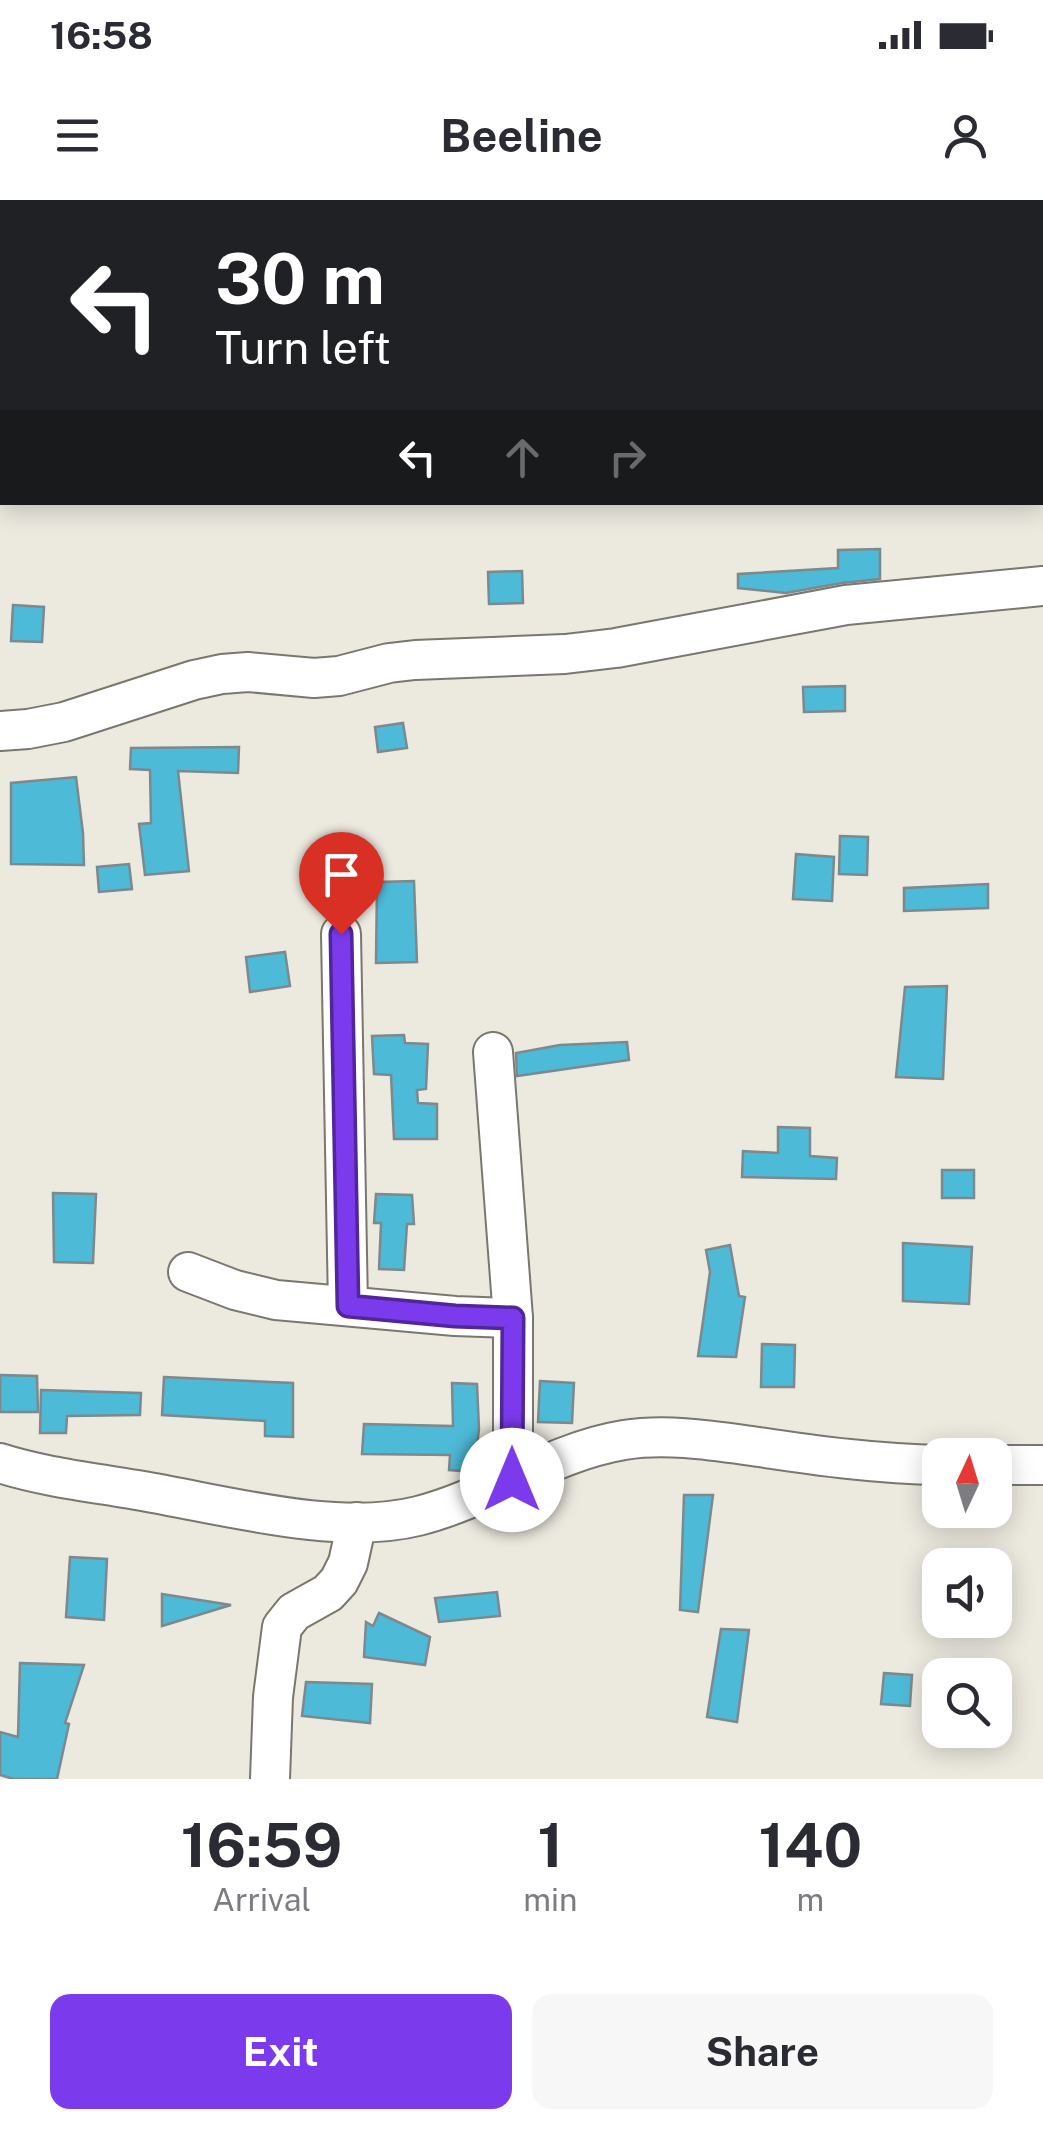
<!DOCTYPE html>
<html lang="en">
<head>
<meta charset="utf-8">
<style>
	body { margin:0; font-family:"Public Sans",sans-serif; background:#f7f7f7; color:#2b2b33; height:100vh; display:flex; flex-direction:column; font-size:38px; white-space:nowrap }
	* { box-sizing:border-box; margin:0 }
	p { font-size:32px; color:#7c7c81 }
	.icon { flex:none; width:55px; height:55px; fill:none; stroke:currentColor; stroke-width:2; stroke-linecap:round; stroke-linejoin:round }
	.map { position:relative; height:1579px; overflow:hidden }
	.side { display:flex; flex-direction:column; background:#fff; flex:1 }
	.side>* { flex:none }
	.guide { position:absolute; left:0px; top:0px; width:1045px; height:305px; box-shadow:0 5px 25px #0003; background:#202124; color:#fff; overflow:hidden }
	.needle { width:65px; rotate:4deg }
	.tools { position:absolute; left:922px; top:1238px; display:grid; gap:20px }
	.tools a { display:grid; place-items:center; width:90px; height:90px; border-radius:20px; background:#fff; box-shadow:0 5px 25px #0003; font-size:50px }
	.pin { position:absolute; display:grid; place-items:center; width:85px; height:85px; color:#fff; margin:-102px -42px; border-radius:50% 50% 50% 0; rotate:-45deg; box-shadow:0 0 10px #0007 }
	.pin .icon { rotate:45deg }
	.me { position:absolute; width:110px; margin:-55px; rotate:0deg; stroke-linejoin:round; filter:drop-shadow(0 0 8px #0008) }
	.turn { display:flex; align-items:center; gap:35px; height:210px; padding:0 50px; font-size:45px }
	.turn .icon { width:130px; height:130px; stroke-width:2.5 }
	.turn b { display:block; font-size:70px; line-height:85px }
	.lanes { display:flex; align-items:center; height:95px; padding:0 50px; background:#0003; justify-content:center; gap:50px; direction:ltr }
	.lanes .off { opacity:.35 }
	.eta { display:flex; justify-content:space-evenly; align-items:center; height:170px; text-align:center }
	.eta b { font-size:60px; font-weight:700; line-height:70px }
	.cta { display:flex; gap:20px; margin-top:auto; padding:20px 50px }
	.cta a { flex:1; height:115px; border-radius:20px; background:#7c3aed; color:#fff; font-size:40px; font-weight:700; line-height:115px; text-align:center }
	.cta a+a { background:#f7f7f7; color:#2b2b33 }
	.status { display:flex; justify-content:space-between; align-items:center; height:70px; padding:0 50px; background:#fff; direction:ltr }
	.status svg { height:28px; fill:currentColor }
	header { display:flex; justify-content:space-between; align-items:center; height:130px; padding:0 50px; background:#fff; font-size:45px; font-weight:700 }
	.map>svg:first-child { display:block }
</style>
</head>
<body>
<div class="status"><b>16:58</b><svg viewBox="0 0 49 12"><path d="M0 12V9h3v3zM5 12V6h3v6zM10 12V3h3v9zM15 12V0h3v12zM26 1h20v11H26zM47 4h2v5h-2z"/></svg></div>
<header><svg class="icon" aria-label="menu" viewBox="0 0 24 24"><path d="M4 6h16M4 12h16M4 18h16"/></svg>Beeline<svg class="icon" aria-label="person" viewBox="0 0 24 24"><circle cx="12" cy="8" r="4"/><path d="M4 21q1-7 8-7t8 7"/></svg></header>
<div class="map">
<svg width="1043" height="1579" viewBox="0 0 1043 1579">
	<rect width="100%" height="100%" fill="#ece9df"/>
	<g fill="#4dbad8" stroke="#7d898c" stroke-width="2.5">
		<path d="M 880,349 L 880,379 L 842,383 L 786,393 L 738,388 L 738,374 L 838,368 L 838,350 Z"/>
		<path d="M 522,371 L 523,403 L 489,404 L 488,372 Z"/>
		<path d="M 13,405 L 44,407 L 42,442 L 11,441 Z"/>
		<path d="M 845,486 L 845,511 L 804,512 L 803,487 Z"/>
		<path d="M 403,523 L 407,548 L 378,552 L 375,527 Z"/>
		<path d="M 239,547 L 238,573 L 178,571 L 189,671 L 145,675 L 139,624 L 151,623 L 150,570 L 130,569 L 131,548 Z"/>
		<path d="M 76,577 L 83,633 L 84,665 L 11,664 L 11,583 Z"/>
		<path d="M 840,636 L 868,637 L 867,675 L 839,674 Z"/>
		<path d="M 796,654 L 834,657 L 832,701 L 793,699 Z"/>
		<path d="M 129,664 L 132,689 L 99,692 L 97,667 Z"/>
		<path d="M 414,681 L 417,762 L 376,763 L 377,682 Z"/>
		<path d="M 988,684 L 988,708 L 904,711 L 904,688 Z"/>
		<path d="M 285,752 L 290,786 L 250,792 L 246,757 Z"/>
		<path d="M 947,786 L 943,879 L 896,877 L 905,787 Z"/>
		<path d="M 404,835 L 405,843 L 428,844 L 426,889 L 417,890 L 418,903 L 437,904 L 437,939 L 394,939 L 391,875 L 374,874 L 372,836 Z"/>
		<path d="M 627,842 L 629,860 L 517,876 L 516,853 L 560,845 Z"/>
		<path d="M 778,927 L 810,928 L 810,956 L 837,958 L 836,979 L 742,977 L 743,951 L 778,953 Z"/>
		<rect x="942" y="970" width="32" height="28"/>
		<path d="M 53,993 L 96,994 L 93,1063 L 54,1062 Z"/>
		<path d="M 376,994 L 412,995 L 414,1024 L 407,1024 L 404,1070 L 379,1069 L 381,1023 L 374,1023 Z"/>
		<path d="M 903,1043 L 972,1047 L 969,1104 L 903,1101 Z"/>
		<path d="M 730,1045 L 739,1096 L 745,1097 L 736,1157 L 698,1156 L 710,1072 L 706,1050 Z"/>
		<path d="M 762,1144 L 795,1145 L 794,1187 L 761,1187 Z"/>
		<path d="M 0,1175 L 37,1176 L 38,1212 L 0,1212 Z"/>
		<path d="M 164,1177 L 293,1183 L 293,1237 L 265,1236 L 265,1221 L 162,1215 Z"/>
		<path d="M 540,1181 L 574,1183 L 572,1223 L 538,1222 Z"/>
		<path d="M 452,1183 L 477,1184 L 479,1229 L 474,1272 L 449,1270 L 450,1255 L 362,1254 L 364,1224 L 453,1226 Z"/>
		<path d="M 41,1190 L 141,1193 L 140,1215 L 67,1216 L 66,1233 L 40,1233 Z"/>
		<path d="M 684,1295 L 713,1295 L 698,1412 L 680,1410 Z"/>
		<path d="M 70,1357 L 107,1359 L 104,1420 L 66,1417 Z"/>
		<path d="M 497,1392 L 500,1416 L 439,1422 L 435,1398 Z"/>
		<path d="M 162,1394 L 231,1405 L 162,1426 Z"/>
		<path d="M 379,1413 L 430,1437 L 425,1465 L 364,1457 L 366,1422 L 373,1426 Z"/>
		<path d="M 721,1429 L 749,1430 L 737,1522 L 707,1517 Z"/>
		<path d="M 20,1463 L 84,1465 L 65,1523 L 69,1524 L 57,1579 L 14,1579 L 0,1575 L 0,1532 L 18,1537 Z"/>
		<path d="M 884,1473 L 912,1475 L 910,1506 L 881,1504 Z"/>
		<path d="M 306,1482 L 372,1484 L 370,1523 L 302,1516 Z"/>
	</g>
	<g fill="none" stroke-linecap="round" stroke-linejoin="round">
		<g stroke="#79776e" stroke-width="42">
			<g id="minor">
				<path d="M 0,531 L 28,529 L 64,522 L 194,480 L 222,474 L 248,472 L 314,478 L 339,476 L 389,463 L 415,460 L 565,454 L 616,448 L 846,405 L 1043,386"/>
				<path d="M 341,734 L 348,1106"/>
				<path d="M 493,852 L 513,1118 L 513,1280"/>
				<path d="M 188,1072 L 235,1090 L 276,1100 L 455,1116 L 513,1118"/>
				<path d="M 0,1263 C 47,1278 99,1283 148,1292 C 229,1306 338,1336 418,1316 C 489,1298 551,1252 624,1240 C 668,1233 715,1241 759,1247 C 819,1256 879,1264 940,1265"/>
				<path d="M 995,1265 L 1043,1265"/>
				<path d="M 270,1579 L 273,1497 L 282,1427 L 294,1412 L 328,1393 L 339,1381 L 348,1363 L 357,1322"/>
			</g>
		</g>
		<use href="#minor" stroke="#fff" stroke-width="38"/>
	</g>
	<g fill="none" stroke-linecap="round" stroke-linejoin="round">
		<g stroke="#51269a" stroke-width="25">
			<path id="route" d="M 341,734 L 348,1106 L 455,1116 L 513,1118 L 512,1280"/>
		</g>
		<use href="#route" stroke="#7c3aed" stroke-width="18"/>
	</g>
</svg>
<div class="tools">
<a><svg class="needle" viewBox="-14 -14 28 28"><path d="M0-13l5 13h-10z" fill="#e53935"/><path d="M0 13l5-13h-10z" fill="#7c7c81"/></svg></a>
<a><svg class="icon" aria-label="sound" viewBox="0 0 24 24"><path d="M4 9h4l5-4v14l-5-4H4zM17 9q2 3 0 6"/></svg></a>
<a><svg class="icon" aria-label="search" viewBox="0 0 24 24"><circle cx="10" cy="10" r="6"/><path d="M15 15l6 6"/></svg></a>
</div>
<div class="pin" style="left:341px;top:734px;background:#d93025"><svg class="icon" aria-label="arrive" viewBox="0 0 24 24"><path d="M6 21V4h12l-3 4 3 4H6"/></svg></div>
<svg class="me" style="left:512px;top:1280px" viewBox="-20 -20 40 40"><circle r="19" fill="#fff"/><path d="M0-13L10 11 0 6-10 11z" fill="#7c3aed"/></svg>
<div class="guide">
<div class="turn"><svg class="icon" aria-label="left" viewBox="0 0 24 24"><path d="M17 20v-9H6M10 6l-5 5 5 5"/></svg><div><b>30 m</b>Turn left</div></div>
<div class="lanes"><svg class="icon" aria-label="left" viewBox="0 0 24 24"><path d="M17 20v-9H6M10 6l-5 5 5 5"/></svg><svg class="icon off" aria-label="ahead" viewBox="0 0 24 24"><path d="M12 20V5M6 11l6-6 6 6"/></svg><svg class="icon off" aria-label="right" viewBox="0 0 24 24"><path d="M7 20v-9h11M14 6l5 5-5 5"/></svg></div>
</div>
</div>
<section class="side">
<div class="eta">
<div><b>16:59</b><p>Arrival</p></div>
<div><b>1</b><p>min</p></div>
<div><b>140</b><p>m</p></div>
</div>
<div class="cta"><a>Exit</a><a>Share</a></div>
</section>
</body>
</html>
